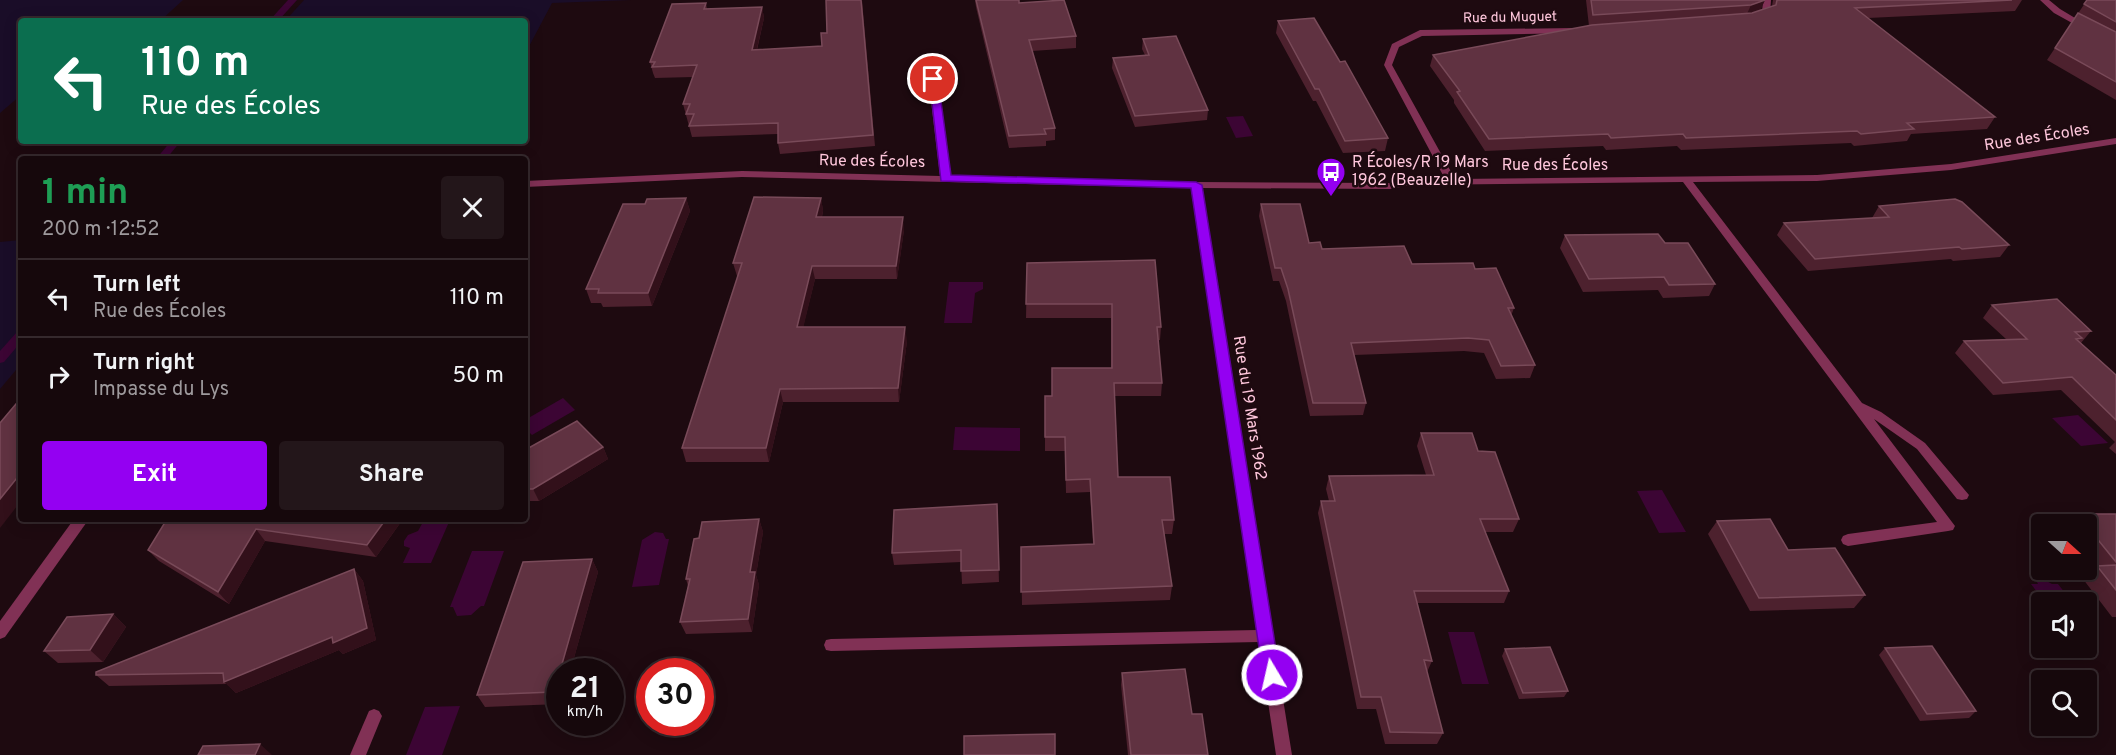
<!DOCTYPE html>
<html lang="en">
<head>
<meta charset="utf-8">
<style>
	body { margin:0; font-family:Overpass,sans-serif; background:#23161a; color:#f1f3f6; height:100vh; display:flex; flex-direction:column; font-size:22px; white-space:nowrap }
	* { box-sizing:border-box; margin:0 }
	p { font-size:20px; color:#9e9a9d }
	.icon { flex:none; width:33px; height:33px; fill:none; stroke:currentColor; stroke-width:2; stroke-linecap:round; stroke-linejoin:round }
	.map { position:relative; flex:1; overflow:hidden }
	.details { position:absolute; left:18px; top:156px; width:510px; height:366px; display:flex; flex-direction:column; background:#16080c; border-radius:6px; box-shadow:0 3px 15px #0003,0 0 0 2px #35292d }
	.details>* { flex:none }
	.top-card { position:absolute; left:18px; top:18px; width:510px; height:126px; border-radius:6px; box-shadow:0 3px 15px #0003,0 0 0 2px #35292d; background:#0b6e4f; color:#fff; overflow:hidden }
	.needle { width:39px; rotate:111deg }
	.controls { position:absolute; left:2031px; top:514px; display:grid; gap:12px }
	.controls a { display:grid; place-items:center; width:66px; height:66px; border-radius:6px; background:#16080c; box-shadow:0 3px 15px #0003,0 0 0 2px #35292d; font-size:30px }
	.speed { position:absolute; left:546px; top:658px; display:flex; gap:12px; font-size:30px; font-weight:700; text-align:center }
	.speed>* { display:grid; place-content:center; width:78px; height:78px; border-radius:50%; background:#16080c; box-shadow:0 3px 15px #0003,0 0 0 2px #35292d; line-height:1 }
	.speed small { font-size:15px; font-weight:400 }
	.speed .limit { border:9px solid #d22; background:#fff; color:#111 }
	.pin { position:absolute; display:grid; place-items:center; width:51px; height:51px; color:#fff; margin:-26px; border:3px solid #fff; border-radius:50%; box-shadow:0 2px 6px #0007 }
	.me { position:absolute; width:66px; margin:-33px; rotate:351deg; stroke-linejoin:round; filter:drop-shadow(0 0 4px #0008) }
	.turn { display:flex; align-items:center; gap:21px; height:126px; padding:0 24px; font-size:27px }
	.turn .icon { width:78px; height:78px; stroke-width:2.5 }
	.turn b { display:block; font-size:42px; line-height:51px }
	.round { display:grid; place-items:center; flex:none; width:63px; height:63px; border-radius:6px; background:#23161a }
	.headline { display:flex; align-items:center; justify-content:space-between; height:102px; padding:0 24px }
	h1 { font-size:36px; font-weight:700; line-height:45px; color:#1e9e55 }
	.action { display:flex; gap:12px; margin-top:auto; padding:12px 24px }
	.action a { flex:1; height:69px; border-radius:6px; background:#9400f2; color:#fff; font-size:24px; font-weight:700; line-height:69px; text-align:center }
	.action a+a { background:#23161a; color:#f1f3f6 }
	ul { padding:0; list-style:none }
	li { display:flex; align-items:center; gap:18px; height:78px; padding:0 24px; border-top:2px solid #35292d }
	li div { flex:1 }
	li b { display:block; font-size:22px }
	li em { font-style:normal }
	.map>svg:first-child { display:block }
</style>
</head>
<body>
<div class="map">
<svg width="2116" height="755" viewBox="0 0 2116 755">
	<rect width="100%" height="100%" fill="#1e0a10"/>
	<g fill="#1a0d28">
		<path d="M 0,0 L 183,0 L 160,21 L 21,21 L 21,95 L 0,113 Z"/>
		<path d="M 304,0 L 631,0 L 552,3 L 525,54 L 525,21 L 285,21 Z"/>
		<path d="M 21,240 L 21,364 L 0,389 L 0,242 Z"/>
	</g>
	<g fill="#3c0534">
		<path d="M 1243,116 L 1253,136 L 1236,138 L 1226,117 Z"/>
		<path d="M 949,282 L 983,282 L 983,289 L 975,293 L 972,323 L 944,323 Z"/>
		<path d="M 563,398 L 575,410 L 532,435 L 525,428 L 525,420 Z"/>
		<path d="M 2078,415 L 2108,443 L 2081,446 L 2052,418 Z"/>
		<path d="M 955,427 L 1020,428 L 1020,451 L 953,450 Z"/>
		<path d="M 1662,490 L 1686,532 L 1659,533 L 1637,491 Z"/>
		<path d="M 423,522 L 449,522 L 431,563 L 403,563 L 410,548 L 404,546 L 404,541 L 408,535 L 418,531 Z"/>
		<path d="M 655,532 L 663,533 L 666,539 L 669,539 L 659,585 L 632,587 L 642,540 Z"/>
		<path d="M 472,551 L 504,551 L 484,606 L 481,606 L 471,615 L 457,616 L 453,607 L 450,607 Z"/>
		<path d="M 2039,577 L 2052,584 L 2058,584 L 2073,603 L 2045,603 L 2031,584 L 2038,584 L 2036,580 Z"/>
		<path d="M 1448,632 L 1474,632 L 1489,684 L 1462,684 Z"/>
		<path d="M 460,706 L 442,755 L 406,755 L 425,707 Z"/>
	</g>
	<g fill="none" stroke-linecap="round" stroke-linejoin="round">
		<g fill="#3c0534" fill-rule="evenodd">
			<path d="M 288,0 L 297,0 L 278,21 L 269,21 Z"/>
			<path d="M 171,141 L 181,141 L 166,159 L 156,159 Z"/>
			<path d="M 21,331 L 21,342 L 4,362 L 0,363 L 0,351 L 17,332 Z"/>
		</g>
		<g fill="#813155" fill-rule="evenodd">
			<path d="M 1763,0 L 1771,0 L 1770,14 L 1755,18 L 1755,14 L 1762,13 Z"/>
			<path d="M 2040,0 L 2049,0 L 2060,9 L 2090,27 L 2083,29 L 2054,13 Z"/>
			<path d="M 1574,28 L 1578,31 L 1577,33 L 1422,36 L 1399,47 L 1392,65 L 1455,179 L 1817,175 L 1951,164 L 2116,138 L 2116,144 L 1951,170 L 1817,181 L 1693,182 L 1862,403 L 1881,412 L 1925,443 L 1969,495 L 1967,499 L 1962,500 L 1957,499 L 1917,449 L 1874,419 L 1955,526 L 1953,530 L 1948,531 L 1848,546 L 1843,544 L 1841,540 L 1843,536 L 1848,534 L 1937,522 L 1683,182 L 1411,185 L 1390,189 L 1201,188 L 1292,755 L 1276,755 L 1259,642 L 831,651 L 826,650 L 824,645 L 826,640 L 831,639 L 1257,630 L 1191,188 L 742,177 L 525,187 L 525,181 L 742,171 L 940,176 L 926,59 L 930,56 L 934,59 L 950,176 L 1196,182 L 1390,183 L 1411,179 L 1445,179 L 1384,65 L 1392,44 L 1420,30 Z"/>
			<path d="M 74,519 L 89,519 L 5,637 L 0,639 L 0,621 Z"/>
			<path d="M 374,709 L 379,711 L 382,716 L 366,755 L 350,755 L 369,711 Z"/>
		</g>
	</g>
	<g fill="#4d212e">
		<path d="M 862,0 L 875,146 L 780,154 L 778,143 L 778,134 L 692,137 L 683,104 L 693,77 L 655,78 L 653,73 L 650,62 L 706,3 L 707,9 L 762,7 L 764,18 L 757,50 L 822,46 L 827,33 Z"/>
		<path d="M 975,0 L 1019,0 L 1019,3 L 1076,36 L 1076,48 L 1032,51 L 1055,128 L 1055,140 L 1046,141 L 1046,146 L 1009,148 L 976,7 Z"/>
		<path d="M 1586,0 L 1765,0 L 1760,10 L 1772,6 L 1773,0 L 2022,0 L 2015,11 L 1868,18 L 1995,117 L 1987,129 L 1911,134 L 1907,141 L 1854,146 L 1851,143 L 1681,150 L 1677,146 L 1606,150 L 1603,146 L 1485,151 L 1454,103 L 1454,100 L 1430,66 L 1433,55 L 1589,26 Z"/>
		<path d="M 2087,0 L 2116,0 L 2116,100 L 2047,60 Z"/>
		<path d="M 1278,21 L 1340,62 L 1388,138 L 1385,151 L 1343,153 L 1316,101 L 1313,101 L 1276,33 Z"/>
		<path d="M 1143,39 L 1208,110 L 1207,120 L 1135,127 L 1112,68 L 1113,58 L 1145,55 L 1142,49 Z"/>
		<path d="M 686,198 L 690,211 L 652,306 L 603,307 L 601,303 L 591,303 L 586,289 L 645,204 Z"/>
		<path d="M 821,198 L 823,211 L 822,217 L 904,230 L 897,279 L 815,279 L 803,327 L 907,341 L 899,402 L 783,402 L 769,462 L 686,462 L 682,448 L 738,276 L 737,276 L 733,263 Z"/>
		<path d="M 1261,204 L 1309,243 L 1322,249 L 1412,264 L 1475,269 L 1514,308 L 1511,316 L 1535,365 L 1530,378 L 1496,379 L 1484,353 L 1464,351 L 1354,355 L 1366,403 L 1363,415 L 1310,416 L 1286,301 L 1279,281 L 1273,281 L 1259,216 Z"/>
		<path d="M 1879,206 L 2009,245 L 2000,257 L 1953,261 L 1951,259 L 1808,271 L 1777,235 L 1784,223 L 1872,218 Z"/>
		<path d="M 1565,235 L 1665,243 L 1715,284 L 1709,296 L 1663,298 L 1658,290 L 1583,292 L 1560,248 Z"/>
		<path d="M 1027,263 L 1161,327 L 1160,340 L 1158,340 L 1162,383 L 1161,396 L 1115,396 L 1118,477 L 1174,520 L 1172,534 L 1164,534 L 1172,586 L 1170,600 L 1022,605 L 1021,547 L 1093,544 L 1090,492 L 1066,493 L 1065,451 L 1045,451 L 1045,396 L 1052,396 L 1111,368 L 1111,318 L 1026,318 Z"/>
		<path d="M 1992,305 L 2091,331 L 2081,343 L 2116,375 L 2116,454 L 2109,448 L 2115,442 L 2061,390 L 1993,395 L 1955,353 L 1964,341 L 2006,339 L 1983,318 Z"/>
		<path d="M 1421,433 L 1478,451 L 1519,519 L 1513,532 L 1485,532 L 1509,591 L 1504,603 L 1417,603 L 1432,661 L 1427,672 L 1443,733 L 1437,744 L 1385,744 L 1376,709 L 1357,709 L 1318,513 L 1321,501 L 1329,501 L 1326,489 L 1329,476 L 1426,475 L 1417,446 Z"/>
		<path d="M 603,447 L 608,459 L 539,501 L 525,501 L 525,450 Z"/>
		<path d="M 997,504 L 999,582 L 962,584 L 961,562 L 894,565 L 892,553 Z"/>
		<path d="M 2077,514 L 2116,514 L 2116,617 L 2112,617 L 2083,579 L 2096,567 L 2086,555 L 2086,525 L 2067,525 Z"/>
		<path d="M 167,519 L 403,519 L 376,557 L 265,541 L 229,604 L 159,561 L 148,550 Z"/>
		<path d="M 759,519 L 763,532 L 756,575 L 759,585 L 752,632 L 686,634 L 680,622 L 688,586 L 686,579 L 699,538 Z"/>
		<path d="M 1717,521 L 1788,550 L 1865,595 L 1854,608 L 1750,611 L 1708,534 Z"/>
		<path d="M 592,559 L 598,572 L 570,672 L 560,672 L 560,704 L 485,707 L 477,695 Z"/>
		<path d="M 354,569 L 363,581 L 376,640 L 343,654 L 339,650 L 236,693 L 227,684 L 109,686 L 96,675 Z"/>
		<path d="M 113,614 L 126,627 L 103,662 L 58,663 L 44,651 Z"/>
		<path d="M 1885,648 L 1976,711 L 1969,718 L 1920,721 L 1879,655 Z"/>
		<path d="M 1505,649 L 1568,691 L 1564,697 L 1519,699 L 1502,656 Z"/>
		<path d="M 1122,673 L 1192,714 L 1208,755 L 1128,755 L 1121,685 Z"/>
	</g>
	<g fill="#32101a">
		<path d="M 1765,0 L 1760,11 L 1746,16 L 1751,5 Z"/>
		<path d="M 762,7 L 764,18 L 754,61 L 752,50 Z"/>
		<path d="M 686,198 L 690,211 L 652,306 L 648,293 Z"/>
		<path d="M 821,198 L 823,211 L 818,231 L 816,217 Z"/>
		<path d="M 903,217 L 904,230 L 897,279 L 896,266 Z"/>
		<path d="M 812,266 L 815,279 L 800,341 L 797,327 Z"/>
		<path d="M 905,327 L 907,341 L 899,402 L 898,388 Z"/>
		<path d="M 780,389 L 783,402 L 769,462 L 766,448 Z"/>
		<path d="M 603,447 L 608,459 L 539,501 L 533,489 Z"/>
		<path d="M 21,473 L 21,501 L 0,528 L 0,499 Z"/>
		<path d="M 386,519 L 403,519 L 376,557 L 367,545 Z"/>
		<path d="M 759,519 L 763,532 L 756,575 L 759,585 L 752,632 L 748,619 L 750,572 Z"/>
		<path d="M 256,529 L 265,541 L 229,604 L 218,592 Z"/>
		<path d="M 592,559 L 598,572 L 570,672 L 560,672 L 560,702 L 554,692 Z"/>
		<path d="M 354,569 L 363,581 L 376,640 L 343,654 L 339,650 L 236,693 L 224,682 Z"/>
		<path d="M 113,614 L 126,627 L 103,662 L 90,650 Z"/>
		<path d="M 260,744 L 272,755 L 255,755 Z"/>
	</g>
	<g fill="#603241" stroke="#794a59" stroke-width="1.5">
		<path d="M 826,0 L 861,0 L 873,135 L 778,143 L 778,123 L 689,126 L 694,114 L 686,114 L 690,104 L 683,104 L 697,65 L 652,67 L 655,62 L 650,62 L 672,4 L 706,3 L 704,9 L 762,7 L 752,50 L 822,46 L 821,33 L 827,33 Z"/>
		<path d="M 976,0 L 1019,0 L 1019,3 L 1064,0 L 1076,36 L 1029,40 L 1055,128 L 1044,129 L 1046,134 L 1009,136 Z"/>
		<path d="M 1591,0 L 1765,0 L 1751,5 L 1593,15 Z"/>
		<path d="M 1777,0 L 2012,0 L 1855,8 L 1995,117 L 1907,123 L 1914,129 L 1861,134 L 1857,131 L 1686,138 L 1683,134 L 1611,138 L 1608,134 L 1489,139 L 1457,92 L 1460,91 L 1433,55 L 1592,25 L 1752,13 L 1776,5 Z"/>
		<path d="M 2087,0 L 2116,0 L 2116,22 L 2084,4 Z"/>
		<path d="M 2078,13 L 2116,32 L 2116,82 L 2055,48 Z"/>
		<path d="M 1314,18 L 1340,62 L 1345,61 L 1388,138 L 1345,141 L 1319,89 L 1315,89 L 1278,21 Z"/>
		<path d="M 1176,36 L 1208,110 L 1135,116 L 1113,58 L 1149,55 L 1143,39 Z"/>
		<path d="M 754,197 L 821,198 L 816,217 L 903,217 L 896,266 L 812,266 L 797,327 L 905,327 L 898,388 L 780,389 L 766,448 L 682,448 L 742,263 L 733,263 Z"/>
		<path d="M 686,198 L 648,293 L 598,293 L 599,289 L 586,289 L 623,204 L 645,204 L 647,199 Z"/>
		<path d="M 1955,199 L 1962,202 L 2009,245 L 1962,249 L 1959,247 L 1815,259 L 1784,223 L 1889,217 L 1879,206 Z"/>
		<path d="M 1261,204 L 1300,204 L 1309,243 L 1320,242 L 1322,249 L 1404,246 L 1412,264 L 1473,263 L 1475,269 L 1496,268 L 1514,308 L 1508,308 L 1535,365 L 1501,366 L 1489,340 L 1468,338 L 1351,343 L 1366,403 L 1313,403 L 1288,289 L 1281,268 L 1275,268 Z"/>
		<path d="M 1658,234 L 1665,243 L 1688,243 L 1715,284 L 1669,285 L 1664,277 L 1589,279 L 1565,235 Z"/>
		<path d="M 1155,260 L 1161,327 L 1157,327 L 1162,383 L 1114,383 L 1118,477 L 1170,477 L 1174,520 L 1162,520 L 1172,586 L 1021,592 L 1021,547 L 1094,544 L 1090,479 L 1066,480 L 1065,437 L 1045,437 L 1045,396 L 1052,396 L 1052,368 L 1112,368 L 1112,304 L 1026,304 L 1027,263 Z"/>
		<path d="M 2057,299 L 2091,331 L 2075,332 L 2082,338 L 2076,339 L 2116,375 L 2116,420 L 2072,377 L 2003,383 L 1964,341 L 2027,339 L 1992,305 Z"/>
		<path d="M 21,398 L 21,473 L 0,499 L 0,423 Z"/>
		<path d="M 577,421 L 603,447 L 533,489 L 525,489 L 525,450 Z"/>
		<path d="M 1421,433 L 1472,433 L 1478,451 L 1495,452 L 1519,519 L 1480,519 L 1509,591 L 1414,591 L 1432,661 L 1424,660 L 1443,733 L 1390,732 L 1381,697 L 1361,697 L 1321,501 L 1335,501 L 1329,476 L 1434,475 Z"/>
		<path d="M 997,504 L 999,570 L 961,571 L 961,550 L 892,553 L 894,510 Z"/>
		<path d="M 2077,514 L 2116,514 L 2116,562 L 2086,525 Z"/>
		<path d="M 167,519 L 386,519 L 367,545 L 256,529 L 218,592 L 148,550 Z"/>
		<path d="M 759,519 L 750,572 L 755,572 L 748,619 L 680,622 L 690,579 L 686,579 L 694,539 L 699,538 L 702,522 Z"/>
		<path d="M 1770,519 L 1788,550 L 1835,548 L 1865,595 L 1759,598 L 1717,521 Z"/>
		<path d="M 592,559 L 554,692 L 477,695 L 523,562 Z"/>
		<path d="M 2116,565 L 2116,590 L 2097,566 Z"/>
		<path d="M 354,569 L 367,628 L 333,643 L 332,637 L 224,682 L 223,673 L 96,675 L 96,672 Z"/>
		<path d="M 113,614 L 90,650 L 44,651 L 67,617 Z"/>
		<path d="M 1932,646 L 1976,711 L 1927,714 L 1885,648 Z"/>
		<path d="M 1550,647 L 1568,691 L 1523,693 L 1505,649 Z"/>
		<path d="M 1185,669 L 1192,714 L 1202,714 L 1208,755 L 1131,755 L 1122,673 Z"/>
		<path d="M 1055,734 L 1055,755 L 964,755 L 964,736 Z"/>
		<path d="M 260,744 L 255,755 L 198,755 L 203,746 Z"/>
	</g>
	<path fill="#9400f2" stroke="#60009d" stroke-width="1.5" d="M 929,77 L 938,79 L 951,175 L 1196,182 L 1202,185 L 1280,675 L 1278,681 L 1272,683 L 1266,681 L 1263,675 L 1191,188 L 941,181 Z"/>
	<defs>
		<g id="bus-pin" transform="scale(1.5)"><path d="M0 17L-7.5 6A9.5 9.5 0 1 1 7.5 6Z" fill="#9400f2" stroke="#1e0a10"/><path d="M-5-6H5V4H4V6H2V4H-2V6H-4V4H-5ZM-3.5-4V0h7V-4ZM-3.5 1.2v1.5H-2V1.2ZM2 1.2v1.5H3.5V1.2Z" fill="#fff"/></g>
	</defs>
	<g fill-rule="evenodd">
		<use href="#bus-pin" x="1331" y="172"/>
	</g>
	<g text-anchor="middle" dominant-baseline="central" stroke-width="5" stroke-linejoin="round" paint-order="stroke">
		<g font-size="14" fill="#ffc7dc" stroke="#1e0a10">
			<text transform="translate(1510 18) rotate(-1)">Rue du Muguet</text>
		</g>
		<g font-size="16" fill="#ffc7dc" stroke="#1e0a10">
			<text transform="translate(2037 138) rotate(-9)">Rue des Écoles</text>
			<text transform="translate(872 162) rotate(1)">Rue des Écoles</text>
			<text x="1555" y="166">Rue des Écoles</text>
			<text transform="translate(1249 408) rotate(81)">Rue du 19 Mars 1962</text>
		</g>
		<g font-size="16" fill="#ffc7dc" stroke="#1e0a10" text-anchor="start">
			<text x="1352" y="163">R Écoles/R 19 Mars<tspan x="1352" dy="18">1962 (Beauzelle)</tspan></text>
		</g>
	</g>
</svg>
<div class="controls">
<a><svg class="needle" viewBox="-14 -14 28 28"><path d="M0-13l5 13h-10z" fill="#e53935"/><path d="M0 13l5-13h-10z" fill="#9e9a9d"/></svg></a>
<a><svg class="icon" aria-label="sound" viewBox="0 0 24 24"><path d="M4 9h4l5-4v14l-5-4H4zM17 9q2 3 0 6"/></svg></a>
<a><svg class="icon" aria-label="search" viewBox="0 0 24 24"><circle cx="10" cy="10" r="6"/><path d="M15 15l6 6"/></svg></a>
</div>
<div class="speed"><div>21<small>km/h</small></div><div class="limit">30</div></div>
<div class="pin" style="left:933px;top:79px;background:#d93025"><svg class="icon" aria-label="arrive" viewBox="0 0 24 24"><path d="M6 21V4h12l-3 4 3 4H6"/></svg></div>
<svg class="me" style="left:1272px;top:675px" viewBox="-20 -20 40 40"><circle r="17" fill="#9400f2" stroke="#fff" stroke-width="3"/><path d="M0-11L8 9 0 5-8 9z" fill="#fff"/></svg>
<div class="top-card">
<div class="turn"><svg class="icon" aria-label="left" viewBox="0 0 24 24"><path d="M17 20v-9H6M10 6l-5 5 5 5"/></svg><div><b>110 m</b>Rue des Écoles</div></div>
</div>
<section class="details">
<div class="headline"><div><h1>1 min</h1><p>200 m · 12:52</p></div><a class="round"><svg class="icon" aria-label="close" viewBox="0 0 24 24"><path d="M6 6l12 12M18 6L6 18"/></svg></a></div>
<ul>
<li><svg class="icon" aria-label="left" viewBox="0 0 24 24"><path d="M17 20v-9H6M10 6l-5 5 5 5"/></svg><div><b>Turn left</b><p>Rue des Écoles</p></div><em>110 m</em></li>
<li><svg class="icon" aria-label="right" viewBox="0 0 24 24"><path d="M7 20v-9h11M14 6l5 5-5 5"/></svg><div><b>Turn right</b><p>Impasse du Lys</p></div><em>50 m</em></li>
</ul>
<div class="action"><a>Exit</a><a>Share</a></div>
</section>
</div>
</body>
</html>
